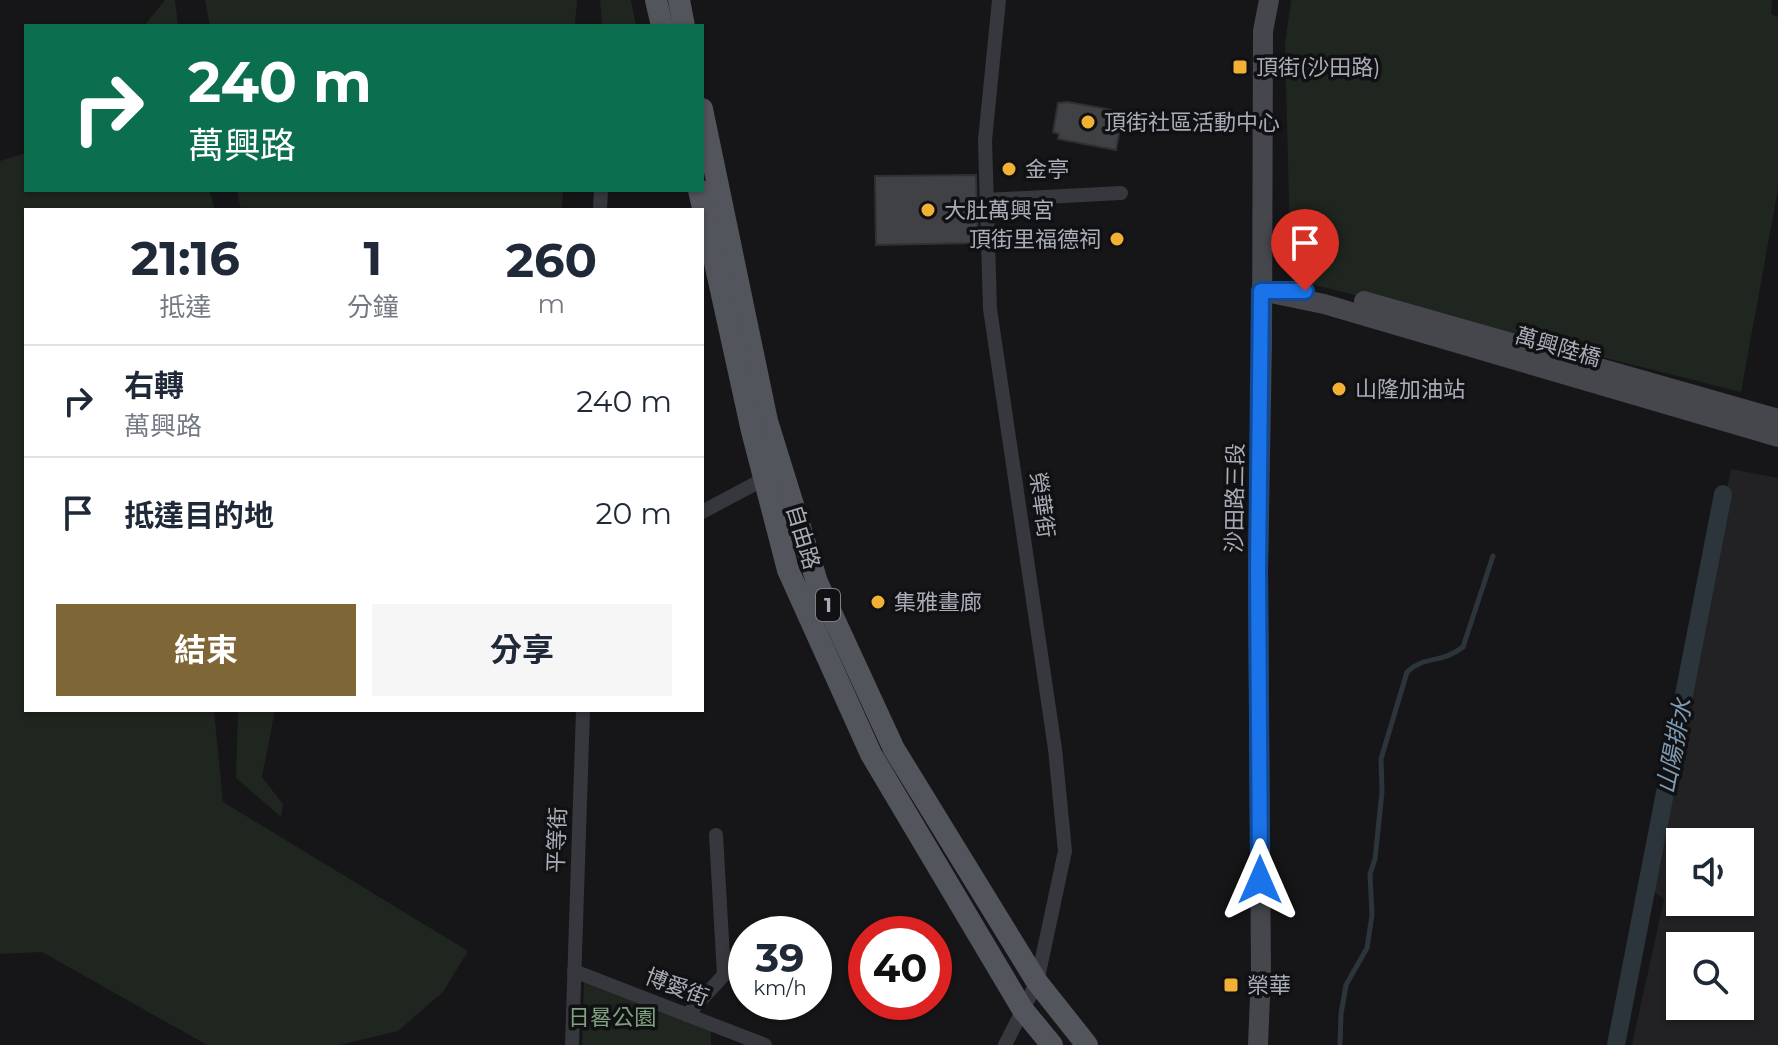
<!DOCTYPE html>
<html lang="zh-TW">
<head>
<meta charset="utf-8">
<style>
	body { margin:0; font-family:Montserrat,"Noto Sans TC",sans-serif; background:#f6f6f7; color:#1f2937; height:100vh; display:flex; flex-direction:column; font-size:30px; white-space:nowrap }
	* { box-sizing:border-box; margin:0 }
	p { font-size:26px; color:#747a83 }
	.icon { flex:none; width:44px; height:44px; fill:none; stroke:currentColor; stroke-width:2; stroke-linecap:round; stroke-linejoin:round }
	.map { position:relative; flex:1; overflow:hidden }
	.sheet { position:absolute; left:24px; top:208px; width:680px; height:504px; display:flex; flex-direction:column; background:#fff; border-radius:0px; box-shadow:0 2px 6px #0004 }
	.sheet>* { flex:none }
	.hud { position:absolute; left:24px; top:24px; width:680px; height:168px; border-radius:0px; box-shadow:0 2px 6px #0004; background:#0b6e4f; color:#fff; overflow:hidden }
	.tools { position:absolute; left:1666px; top:828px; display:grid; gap:16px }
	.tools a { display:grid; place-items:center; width:88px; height:88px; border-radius:0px; background:#fff; box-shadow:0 2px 6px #0004; font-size:40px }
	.speed { position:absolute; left:728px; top:916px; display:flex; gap:16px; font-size:40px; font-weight:700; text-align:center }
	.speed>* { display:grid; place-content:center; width:104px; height:104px; border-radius:50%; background:#fff; box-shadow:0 2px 6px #0004; line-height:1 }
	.speed small { font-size:20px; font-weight:400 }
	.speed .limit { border:12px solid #d22; background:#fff; color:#111 }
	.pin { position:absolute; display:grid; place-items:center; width:68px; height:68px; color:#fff; margin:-82px -34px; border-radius:50% 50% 50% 0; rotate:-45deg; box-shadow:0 0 8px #0007 }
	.pin .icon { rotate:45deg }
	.me { position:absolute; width:88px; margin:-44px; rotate:0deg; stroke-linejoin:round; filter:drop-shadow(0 0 6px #0008) }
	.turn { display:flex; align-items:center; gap:28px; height:168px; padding:0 32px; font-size:36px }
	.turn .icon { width:104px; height:104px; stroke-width:2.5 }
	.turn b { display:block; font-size:56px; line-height:68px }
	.eta { display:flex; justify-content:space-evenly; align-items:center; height:136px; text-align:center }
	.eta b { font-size:48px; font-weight:700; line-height:56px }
	.primary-button { display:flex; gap:16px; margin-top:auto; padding:16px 32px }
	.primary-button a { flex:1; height:92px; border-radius:0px; background:#7e6636; color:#fff; font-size:32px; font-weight:700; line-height:92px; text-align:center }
	.primary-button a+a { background:#f6f6f7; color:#1f2937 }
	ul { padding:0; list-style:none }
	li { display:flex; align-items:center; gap:24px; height:112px; padding:0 32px; border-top:2px solid #e0e1e3 }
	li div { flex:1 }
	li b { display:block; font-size:30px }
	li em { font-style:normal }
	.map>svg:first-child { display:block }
</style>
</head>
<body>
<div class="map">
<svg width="1778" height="1045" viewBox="0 0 1778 1045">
	<rect width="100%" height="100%" fill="#161618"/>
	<path fill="#222225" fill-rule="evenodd" d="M 1731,469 L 1778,478 L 1778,1045 L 1632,1045 L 1664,899 L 1647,887 ZM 1680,842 L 1740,842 L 1740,902 L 1680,902 ZM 1680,946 L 1740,946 L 1740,1006 L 1680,1006 Z"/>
	<g fill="#1e261f">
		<path d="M 165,0 L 175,0 L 178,26 L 144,26 Z"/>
		<path d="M 205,0 L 577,0 L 575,26 L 210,26 Z"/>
		<path d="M 600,0 L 631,0 L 636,26 L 602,26 Z"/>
		<path d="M 1291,0 L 1772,0 L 1771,14 L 1778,17 L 1778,189 L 1741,392 L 1291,279 L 1285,46 Z"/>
		<path d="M 26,153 L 26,190 L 209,190 L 215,210 L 26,210 L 26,710 L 214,710 L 223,802 L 468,951 L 443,992 L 398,1031 L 340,1045 L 207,1045 L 42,952 L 0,954 L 0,161 Z"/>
		<path d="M 237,190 L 563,190 L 562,210 L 241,210 Z"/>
		<path d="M 238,710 L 275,710 L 262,777 L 283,804 L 281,817 L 236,778 Z"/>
		<path d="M 584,978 L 711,1025 L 711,1045 L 582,1045 Z"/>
	</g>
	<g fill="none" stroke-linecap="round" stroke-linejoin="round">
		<path stroke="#2c353c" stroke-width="5" d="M 1340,1045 L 1341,1014 L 1346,985 L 1367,948 L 1372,915 L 1370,874 L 1375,859 L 1382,792 L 1381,759 L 1407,672 C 1423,656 1443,663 1463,647 L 1493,556"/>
		<path stroke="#2c353c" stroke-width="18" d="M 1616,1045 L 1723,494"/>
	</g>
	<g fill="#404145" stroke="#303034" stroke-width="2">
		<path d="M 1068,102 L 1123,112 L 1116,150 L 1058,139 L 1059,134 L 1053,132 L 1058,103 Z"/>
		<path d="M 976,175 L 978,243 L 876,245 L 875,176 Z"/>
	</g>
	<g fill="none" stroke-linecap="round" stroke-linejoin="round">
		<g stroke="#37383d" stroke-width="14">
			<path d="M 999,0 L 985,140 L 990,309 L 1055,749 L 1065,851 L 1037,982 L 1005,1045"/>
			<path d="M 985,200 L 1121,193"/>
			<path d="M 600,210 L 601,190"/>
			<path d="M 702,512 L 764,479"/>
			<path d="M 574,971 L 765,1045"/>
			<path d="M 687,1015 L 724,975 L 716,835"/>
			<path d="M 572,1045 L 583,710"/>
		</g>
		<g stroke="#45474d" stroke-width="20">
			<path d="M 1261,291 L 1324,304 L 1778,437"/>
			<path d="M 1364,301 L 1778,419"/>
			<path d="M 1258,1045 L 1261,973 L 1258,571 L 1262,341 L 1263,31 L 1269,0"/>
		</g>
		<g stroke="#53555c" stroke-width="22">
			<path d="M 656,0 L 662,26"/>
			<path d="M 679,0 L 684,26"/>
			<path d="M 702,109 L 767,421 L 817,582 L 894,749 L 1037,982 L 1087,1045"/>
			<path d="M 699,190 L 752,431 L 788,570 L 871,754 L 1023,1010 L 1052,1045"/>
		</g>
	</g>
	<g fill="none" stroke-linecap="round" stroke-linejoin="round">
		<g stroke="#114b97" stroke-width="20">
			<path id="route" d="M 1260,880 L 1258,571 L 1261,291 L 1305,291"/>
		</g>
		<use href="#route" stroke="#1a73e8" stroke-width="14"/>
	</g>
	<g fill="#f2b134" stroke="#111113" stroke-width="3">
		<rect x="1232" y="59" width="16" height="16" rx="4"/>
		<circle cx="1088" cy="122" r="8"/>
		<circle cx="1009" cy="169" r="8"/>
		<circle cx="928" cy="210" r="8"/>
		<circle cx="1117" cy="239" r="8"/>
		<circle cx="1339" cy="389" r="8"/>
		<circle cx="878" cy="602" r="8"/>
		<rect x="1223" y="977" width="16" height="16" rx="4"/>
	</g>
	<g text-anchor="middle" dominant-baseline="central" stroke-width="7" stroke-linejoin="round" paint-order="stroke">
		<rect fill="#111113" stroke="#7b7e86" stroke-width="2" x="816" y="589" width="24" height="32" rx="6"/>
		<g font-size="20" font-weight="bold" fill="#a8adb8">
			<text x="828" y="605">1</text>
		</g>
		<g font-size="22" fill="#a8adb8" stroke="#111113" text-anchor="start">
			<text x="1256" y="67">頂街(沙田路)</text>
			<text x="1104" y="122">頂街社區活動中心</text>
			<text x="1025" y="169">金亭</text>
			<text x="944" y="210">大肚萬興宮</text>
			<text x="1101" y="239" text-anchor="end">頂街里福德祠</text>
			<text x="1355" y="389">山隆加油站</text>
			<text x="894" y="602">集雅畫廊</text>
			<text x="1247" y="985">榮華</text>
		</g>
		<g font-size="22" fill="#a8adb8" stroke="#111113">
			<text transform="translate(1558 347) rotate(16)">萬興陸橋</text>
			<text transform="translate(1235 498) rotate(-89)">沙田路三段</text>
			<text transform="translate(1042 505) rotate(82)">榮華街</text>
			<text transform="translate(803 537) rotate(73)">自由路</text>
			<text transform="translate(557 840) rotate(-88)">平等街</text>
			<text transform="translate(677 987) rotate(21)">博愛街</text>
		</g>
		<g font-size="22" fill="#7fa381" stroke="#111113">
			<text x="612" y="1017">日晷公園</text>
		</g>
		<g font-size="24" font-style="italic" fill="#7f9bb3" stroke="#111113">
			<text transform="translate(1674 746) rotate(-79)">山陽排水</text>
		</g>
	</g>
</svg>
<div class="tools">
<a><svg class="icon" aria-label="sound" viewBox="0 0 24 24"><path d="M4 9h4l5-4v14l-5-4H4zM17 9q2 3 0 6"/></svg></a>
<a><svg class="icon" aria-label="search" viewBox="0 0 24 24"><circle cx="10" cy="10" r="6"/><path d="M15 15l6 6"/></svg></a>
</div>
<div class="speed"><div>39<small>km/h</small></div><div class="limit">40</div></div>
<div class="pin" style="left:1305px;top:291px;background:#d93025"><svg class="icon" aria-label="arrive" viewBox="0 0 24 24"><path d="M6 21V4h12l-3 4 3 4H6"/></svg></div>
<svg class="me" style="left:1260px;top:880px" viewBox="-20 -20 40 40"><path d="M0-17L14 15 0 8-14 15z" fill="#1a73e8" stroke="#fff" stroke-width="4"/></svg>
<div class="hud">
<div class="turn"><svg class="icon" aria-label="right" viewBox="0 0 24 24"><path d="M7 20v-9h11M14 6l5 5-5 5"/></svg><div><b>240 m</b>萬興路</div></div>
</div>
<section class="sheet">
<div class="eta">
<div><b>21:16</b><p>抵達</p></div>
<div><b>1</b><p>分鐘</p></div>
<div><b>260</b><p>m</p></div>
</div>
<ul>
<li><svg class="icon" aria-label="right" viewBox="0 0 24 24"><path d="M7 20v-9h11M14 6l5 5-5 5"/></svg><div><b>右轉</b><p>萬興路</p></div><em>240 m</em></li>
<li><svg class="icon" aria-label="arrive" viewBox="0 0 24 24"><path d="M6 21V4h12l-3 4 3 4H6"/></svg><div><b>抵達目的地</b></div><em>20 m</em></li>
</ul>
<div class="primary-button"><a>結束</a><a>分享</a></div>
</section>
</div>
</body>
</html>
